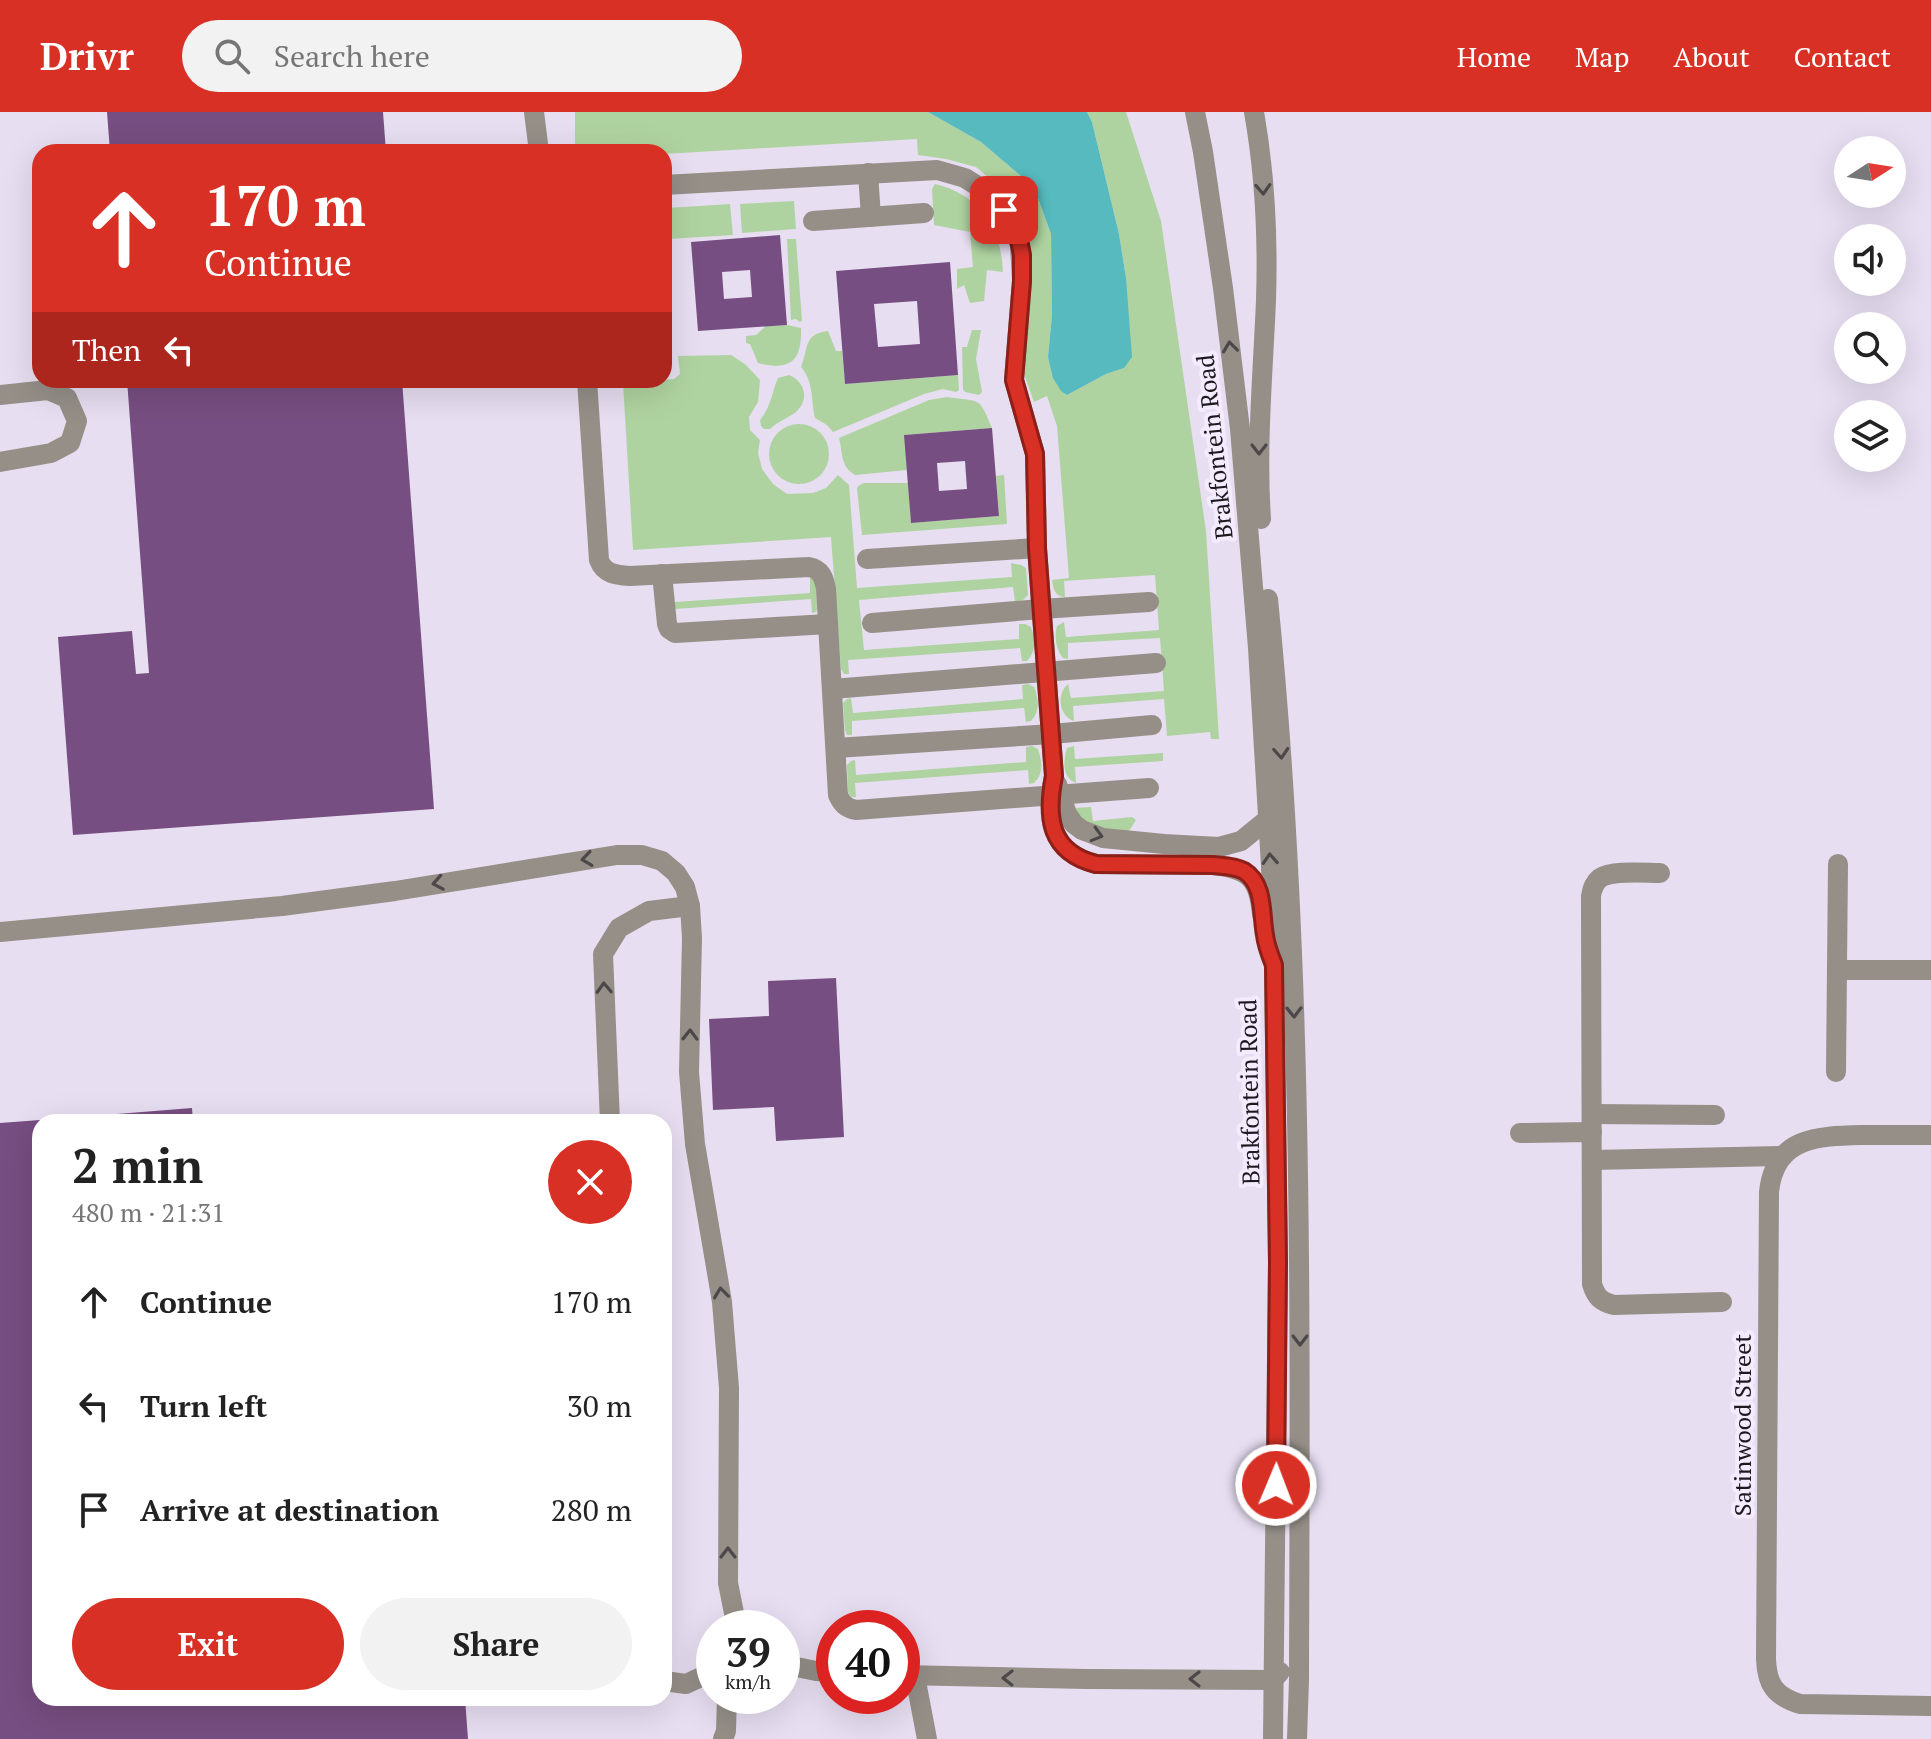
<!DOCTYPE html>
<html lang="en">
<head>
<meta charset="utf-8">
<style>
	body { margin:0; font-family:"PT Serif",serif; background:#f2f2f2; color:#222; height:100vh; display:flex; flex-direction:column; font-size:30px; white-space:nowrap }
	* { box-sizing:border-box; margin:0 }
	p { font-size:26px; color:#767676 }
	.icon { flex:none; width:44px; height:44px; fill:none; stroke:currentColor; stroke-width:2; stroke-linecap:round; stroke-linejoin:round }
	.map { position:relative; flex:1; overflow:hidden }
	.sheet { position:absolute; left:32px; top:1002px; width:640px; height:592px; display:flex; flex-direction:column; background:#fff; border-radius:24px; box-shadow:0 8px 32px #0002 }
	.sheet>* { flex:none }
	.guide { position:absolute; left:32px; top:32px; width:640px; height:244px; border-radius:24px; box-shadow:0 8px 32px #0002; background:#d93025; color:#fff; overflow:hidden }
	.needle { width:52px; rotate:78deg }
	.fabs { position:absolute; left:1834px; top:24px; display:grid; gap:16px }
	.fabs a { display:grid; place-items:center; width:72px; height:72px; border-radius:50%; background:#fff; box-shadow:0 8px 32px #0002; font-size:40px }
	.speed { position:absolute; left:696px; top:1498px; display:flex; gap:16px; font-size:40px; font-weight:700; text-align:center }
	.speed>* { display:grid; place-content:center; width:104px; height:104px; border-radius:50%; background:#fff; box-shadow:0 8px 32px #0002; line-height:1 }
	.speed small { font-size:20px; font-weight:400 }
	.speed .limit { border:12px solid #d22; background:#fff; color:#111 }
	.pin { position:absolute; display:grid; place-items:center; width:68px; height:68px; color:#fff; margin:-34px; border-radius:16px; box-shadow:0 4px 12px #0006 }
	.me { position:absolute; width:88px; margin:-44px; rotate:1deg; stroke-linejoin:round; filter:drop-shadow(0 0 6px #0008) }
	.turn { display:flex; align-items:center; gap:28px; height:168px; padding:0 40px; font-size:36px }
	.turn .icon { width:104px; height:104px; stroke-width:2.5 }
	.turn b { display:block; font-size:56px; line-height:68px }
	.then { display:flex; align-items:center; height:76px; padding:0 40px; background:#0003; gap:16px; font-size:30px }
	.round { display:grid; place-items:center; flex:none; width:84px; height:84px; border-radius:42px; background:#f2f2f2 }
	.headline { display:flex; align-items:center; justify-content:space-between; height:136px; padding:0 40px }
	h1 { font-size:48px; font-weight:600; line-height:60px }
	.primary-button { display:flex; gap:16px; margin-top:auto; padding:16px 40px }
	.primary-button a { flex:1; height:92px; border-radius:48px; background:#d93025; color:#fff; font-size:32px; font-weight:600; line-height:92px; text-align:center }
	.primary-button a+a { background:#f2f2f2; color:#222 }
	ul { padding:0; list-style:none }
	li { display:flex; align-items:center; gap:24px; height:104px; padding:0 40px }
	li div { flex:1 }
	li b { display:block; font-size:30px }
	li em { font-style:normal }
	header { display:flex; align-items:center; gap:48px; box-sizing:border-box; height:112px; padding:0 40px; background:#d93025; color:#fff }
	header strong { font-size:38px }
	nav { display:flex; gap:44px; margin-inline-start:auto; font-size:28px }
	.search { width:560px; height:72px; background:#f2f2f2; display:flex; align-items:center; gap:20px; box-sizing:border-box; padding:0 28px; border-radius:44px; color:#767676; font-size:30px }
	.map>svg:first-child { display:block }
</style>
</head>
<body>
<header>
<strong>Drivr</strong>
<div class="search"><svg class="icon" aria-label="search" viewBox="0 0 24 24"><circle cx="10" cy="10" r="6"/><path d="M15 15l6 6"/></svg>Search here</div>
<nav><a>Home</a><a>Map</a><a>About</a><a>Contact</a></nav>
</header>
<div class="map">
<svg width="1931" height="1627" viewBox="0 0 1931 1627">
	<rect width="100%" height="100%" fill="#e7def1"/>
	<g fill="#afd3a0">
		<path d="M 575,0 L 928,0 L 981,30 L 1034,75 L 1051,122 L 1052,203 L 1048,245 L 1067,283 L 1106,262 L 1124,256 L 1126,166 L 1119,122 L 1092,10 L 1087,0 L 1126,0 L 1161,109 L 1206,419 L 1219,627 L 1211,627 L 1210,620 L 1167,624 L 1164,587 L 1073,594 L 1074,609 C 1059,604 1056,582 1068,572 L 1071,586 L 1164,579 L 1160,526 L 1068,531 L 1068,547 L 1063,546 C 1056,538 1054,524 1057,514 L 1064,510 L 1066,525 L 1159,518 L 1155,463 L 1064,469 L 1065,485 C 1055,485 1053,476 1052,468 L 1069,466 L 1057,314 L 1047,284 L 1034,290 L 1024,262 L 1031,144 L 1024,108 L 1006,80 L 976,55 L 946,47 L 918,43 L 917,27 L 664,42 L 664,40 L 575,40 Z"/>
		<path d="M 935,72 C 980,83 1001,115 1003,160 L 987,158 L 984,189 L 970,191 L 964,173 L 957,177 L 957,157 L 973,155 L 970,120 L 934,113 L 932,77 Z"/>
		<path d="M 794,89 L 796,117 L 742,121 L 740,92 Z"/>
		<path d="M 730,92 L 733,123 L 669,127 L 667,96 Z"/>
		<path d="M 787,127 L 796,127 L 802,209 L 800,210 L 796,207 L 791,208 Z"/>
		<path d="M 787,213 L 801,216 C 802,250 790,259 758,251 L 750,232 L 746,231 L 746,224 L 756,223 L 766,214 Z"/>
		<path d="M 972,218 L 981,218 L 976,247 L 982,280 L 979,283 L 965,280 L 963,277 L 962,235 L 967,235 Z"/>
		<path d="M 828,219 L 836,239 L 842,239 L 845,272 L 958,263 L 959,278 L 956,280 L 943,277 L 924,282 L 833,320 L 827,313 L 815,306 C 811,288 814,270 801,255 C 809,236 803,222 828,219 Z"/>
		<path d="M 731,243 L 745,252 L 760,268 L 758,290 L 749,305 L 750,318 L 760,328 L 758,341 L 762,357 L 773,372 L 787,382 L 813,381 L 826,376 L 838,363 L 849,373 L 857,476 L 1012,465 L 1011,451 L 1021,453 L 1026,456 L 1028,483 L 1023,488 L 1015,490 L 1013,475 L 859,488 L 864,538 L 1019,527 L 1019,512 L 1025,512 L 1031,515 C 1035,526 1037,539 1027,549 L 1022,549 L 1020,536 L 848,548 L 849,562 L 844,562 L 841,557 L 831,425 L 633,438 L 623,270 L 674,267 L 680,262 L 678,244 Z"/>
		<path d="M 789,263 C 804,269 810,286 797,299 C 789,306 778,309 770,317 L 764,317 L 761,314 L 760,308 C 771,295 772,280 778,266 Z"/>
		<path d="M 947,285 C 981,290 979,284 992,316 L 905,323 L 907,358 L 855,363 C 840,354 843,341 839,326 L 929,288 Z"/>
		<circle cx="799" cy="342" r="30"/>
		<path d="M 1004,363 L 1007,412 L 862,423 L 857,377 L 858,374 L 864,371 L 908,371 L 911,411 L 999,404 L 996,364 Z"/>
		<path d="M 810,465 L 816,468 L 817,498 L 816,500 L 812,501 L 811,487 L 675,497 L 675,490 L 810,481 Z"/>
		<path d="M 1028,572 L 1034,575 C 1039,587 1040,600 1031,609 L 1026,610 L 1024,596 L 852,609 L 852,623 L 847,623 L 845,618 L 843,591 L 847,587 L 851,586 L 853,601 L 1023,587 L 1022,573 Z"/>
		<path d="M 1032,634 L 1038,637 C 1042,649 1044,662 1034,671 L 1029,672 L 1028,658 L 855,671 L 856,685 L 851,685 L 848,680 L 847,653 L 851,649 L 855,648 L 856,663 L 1026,650 L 1026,635 Z"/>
		<path d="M 1074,634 L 1075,647 L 1163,641 L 1163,649 L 1075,655 L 1076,671 C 1062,666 1063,650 1067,636 Z"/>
		<path d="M 1091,695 L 1093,709 L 1132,705 L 1136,708 L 1127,722 L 1083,712 L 1074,696 Z"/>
	</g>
	<path fill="#56babf" d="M 928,0 L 1087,0 L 1092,10 L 1119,122 L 1126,166 L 1132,245 L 1124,256 L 1106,262 L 1067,283 L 1061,279 L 1053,266 L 1048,245 L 1052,203 L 1051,122 L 1034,75 L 981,30 Z"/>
	<g fill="#774e81" fill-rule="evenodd">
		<path d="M 107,0 L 383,0 L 386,40 L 110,40 Z"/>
		<path d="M 780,123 L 787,213 L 698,219 L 691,130 ZM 750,158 L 752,185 L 724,187 L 722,160 Z"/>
		<path d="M 950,150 L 958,263 L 845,272 L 836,159 ZM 917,189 L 920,232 L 878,235 L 874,192 Z"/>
		<path d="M 127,268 L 402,268 L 434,697 L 73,723 L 58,525 L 132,519 L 136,562 L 149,561 Z"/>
		<path d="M 992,316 L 999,404 L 911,411 L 904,323 ZM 965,349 L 967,377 L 939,379 L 937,351 Z"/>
		<path d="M 836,866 L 844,1025 L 776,1029 L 774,995 L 713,998 L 709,907 L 769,904 L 768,869 Z"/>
		<path d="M 192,996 L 193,1010 L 42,1010 L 42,1008 Z"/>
		<path d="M 40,1008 L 40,1586 L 465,1586 L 468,1627 L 0,1627 L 0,1011 Z"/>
	</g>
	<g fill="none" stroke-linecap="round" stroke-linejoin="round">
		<g stroke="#958f88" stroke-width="20">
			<path d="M 534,0 L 539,40"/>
			<path d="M 1195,0 L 1203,40 L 1223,176 L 1240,317 L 1258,536 L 1271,754 L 1274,853 L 1278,1150 L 1273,1627"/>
			<path d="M 1254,0 C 1265,62 1268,126 1266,188 C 1263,261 1256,334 1261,407"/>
			<path d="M 868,61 L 871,105"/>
			<path d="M 664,73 L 937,58 L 965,66 L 990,82 L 1010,106 L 1020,133 L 1022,169 L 1014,268 L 1035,342 L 1037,436 L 1054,664 C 1046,705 1049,740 1096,752 L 1213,753 C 1249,757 1259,766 1262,803"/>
			<path d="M 813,109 L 924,101"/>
			<path d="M 587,268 L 599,448 C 604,462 616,463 630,464 L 809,455 C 821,457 824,466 826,477 L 838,683 C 842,692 846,696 856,698 L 1149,676"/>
			<path d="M 0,283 L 48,278 L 67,286 L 77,309 L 70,331 L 51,341 L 0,350"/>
			<path d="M 867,447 L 1037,436"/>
			<path d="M 662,462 L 667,512 L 669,517 L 675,521 L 828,512"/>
			<path d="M 1268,487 C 1304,846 1300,1207 1299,1568 L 1297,1627"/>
			<path d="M 872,511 L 1041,497 L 1149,490"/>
			<path d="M 832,577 L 1156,551"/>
			<path d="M 836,636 L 1052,622 L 1152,613"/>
			<path d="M 1057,672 L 1067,702 L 1074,712 L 1082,718 L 1103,726 L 1164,732 L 1219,735 L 1241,729 L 1268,707"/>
			<path d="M 1660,761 C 1645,761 1612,758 1600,766 C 1594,771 1592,777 1591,784 L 1592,1172 C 1596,1185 1601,1190 1614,1193 L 1722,1190"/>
			<path d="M 0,820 L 282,794 L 395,779 L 617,743 L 642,743 L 662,749 L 676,761 L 685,775 L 690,794 L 692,826 L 689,960 L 695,1032 L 722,1190 L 729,1276 L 728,1471 L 735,1506 L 742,1516"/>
			<path d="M 1837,858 L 1931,858"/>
			<path d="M 1836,960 L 1838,752"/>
			<path d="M 1592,1002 L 1715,1003"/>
			<path d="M 610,1010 L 603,842 L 619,816 L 649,799 L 690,794"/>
			<path d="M 1520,1021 L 1592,1020"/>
			<path d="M 1931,1023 C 1908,1023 1885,1023 1862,1023 C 1817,1024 1775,1025 1769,1080 L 1766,1547 C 1767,1573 1775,1584 1800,1592 L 1931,1594"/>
			<path d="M 1592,1048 L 1783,1044"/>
			<path d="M 782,1552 L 816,1559 L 834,1560"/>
			<path d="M 902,1563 L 1086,1567 L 1273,1568 L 1280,1560"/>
			<path d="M 915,1564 L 927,1627"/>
			<path d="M 664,1569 L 686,1572 L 714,1559"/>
			<path d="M 723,1627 L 726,1619 L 727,1584"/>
		</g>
	</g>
	<defs><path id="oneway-chevron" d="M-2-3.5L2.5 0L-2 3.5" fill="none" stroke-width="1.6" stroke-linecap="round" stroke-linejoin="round" transform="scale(2)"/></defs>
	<g stroke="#4c4849">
		<use href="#oneway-chevron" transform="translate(1263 77) rotate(87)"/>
		<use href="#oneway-chevron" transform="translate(1230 235) rotate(-97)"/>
		<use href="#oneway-chevron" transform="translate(1259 337) rotate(90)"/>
		<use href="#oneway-chevron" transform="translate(1281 641) rotate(86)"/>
		<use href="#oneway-chevron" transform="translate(1097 723) rotate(16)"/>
		<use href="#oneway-chevron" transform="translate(587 747) rotate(172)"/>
		<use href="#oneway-chevron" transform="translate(1270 747) rotate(-93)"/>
		<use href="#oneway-chevron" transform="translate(438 771) rotate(170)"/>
		<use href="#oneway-chevron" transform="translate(604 876) rotate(-92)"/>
		<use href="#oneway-chevron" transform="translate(1294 900) rotate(89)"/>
		<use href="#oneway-chevron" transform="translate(690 923) rotate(-89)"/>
		<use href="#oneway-chevron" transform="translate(721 1181) rotate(-97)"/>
		<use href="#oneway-chevron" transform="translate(1300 1228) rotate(90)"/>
		<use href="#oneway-chevron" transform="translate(728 1441) rotate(-90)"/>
		<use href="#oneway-chevron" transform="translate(1008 1566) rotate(-179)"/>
		<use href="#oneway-chevron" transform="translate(1195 1567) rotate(-180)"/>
	</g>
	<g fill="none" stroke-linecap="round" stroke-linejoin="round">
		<g stroke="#8d1f18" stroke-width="20">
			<path id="route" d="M 1004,98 L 1018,123 L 1022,143 L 1022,169 L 1014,268 L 1035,342 L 1037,436 L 1054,664 C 1046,705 1049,740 1096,752 L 1213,753 C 1223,754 1235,754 1244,759 C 1265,772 1261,802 1265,823 C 1266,833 1270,843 1274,853 L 1278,1150 L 1276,1373"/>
		</g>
		<use href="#route" stroke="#d93025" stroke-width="14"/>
	</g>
	<g text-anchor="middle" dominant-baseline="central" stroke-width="8" stroke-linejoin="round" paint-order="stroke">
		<g font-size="24" fill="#1c191f" stroke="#f4ebfe">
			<text transform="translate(1214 335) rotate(-96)">Brakfontein Road</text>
			<text transform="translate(1249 980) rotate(-91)">Brakfontein Road</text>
			<text transform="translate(1742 1313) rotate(-90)">Satinwood Street</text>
		</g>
	</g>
</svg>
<div class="fabs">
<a><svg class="needle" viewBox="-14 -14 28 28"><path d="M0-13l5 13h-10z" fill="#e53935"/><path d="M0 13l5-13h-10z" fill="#767676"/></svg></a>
<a><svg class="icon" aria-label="sound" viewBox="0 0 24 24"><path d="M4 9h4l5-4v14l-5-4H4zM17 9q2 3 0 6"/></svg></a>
<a><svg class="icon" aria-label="search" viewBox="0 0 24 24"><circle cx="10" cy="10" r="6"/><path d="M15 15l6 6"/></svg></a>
<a><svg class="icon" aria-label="layers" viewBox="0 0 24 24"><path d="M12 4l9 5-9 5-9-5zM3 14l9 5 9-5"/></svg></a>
</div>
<div class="speed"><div>39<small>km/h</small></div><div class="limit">40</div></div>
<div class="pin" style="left:1004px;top:98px;background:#d93025"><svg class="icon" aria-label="arrive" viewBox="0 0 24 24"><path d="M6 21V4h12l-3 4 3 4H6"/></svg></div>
<svg class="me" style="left:1276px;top:1373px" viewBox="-20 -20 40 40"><circle r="17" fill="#d93025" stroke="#fff" stroke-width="3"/><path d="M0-11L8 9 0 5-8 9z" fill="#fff"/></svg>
<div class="guide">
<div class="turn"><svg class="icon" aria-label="ahead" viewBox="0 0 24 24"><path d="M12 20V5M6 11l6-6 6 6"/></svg><div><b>170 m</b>Continue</div></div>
<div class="then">Then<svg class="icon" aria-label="left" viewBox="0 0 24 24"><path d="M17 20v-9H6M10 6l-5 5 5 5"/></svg></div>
</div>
<section class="sheet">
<div class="headline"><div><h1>2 min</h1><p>480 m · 21:31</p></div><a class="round" style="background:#d93025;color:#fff"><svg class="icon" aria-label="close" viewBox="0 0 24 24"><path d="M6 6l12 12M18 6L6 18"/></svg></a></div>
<ul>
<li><svg class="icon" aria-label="ahead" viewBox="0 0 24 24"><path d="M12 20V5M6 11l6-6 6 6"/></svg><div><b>Continue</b></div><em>170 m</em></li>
<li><svg class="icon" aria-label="left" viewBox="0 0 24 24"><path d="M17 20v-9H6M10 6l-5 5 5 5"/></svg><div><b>Turn left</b></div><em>30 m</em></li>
<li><svg class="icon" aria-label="arrive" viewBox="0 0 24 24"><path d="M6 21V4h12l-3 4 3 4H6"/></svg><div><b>Arrive at destination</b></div><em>280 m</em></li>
</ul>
<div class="primary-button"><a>Exit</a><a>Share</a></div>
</section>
</div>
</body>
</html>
